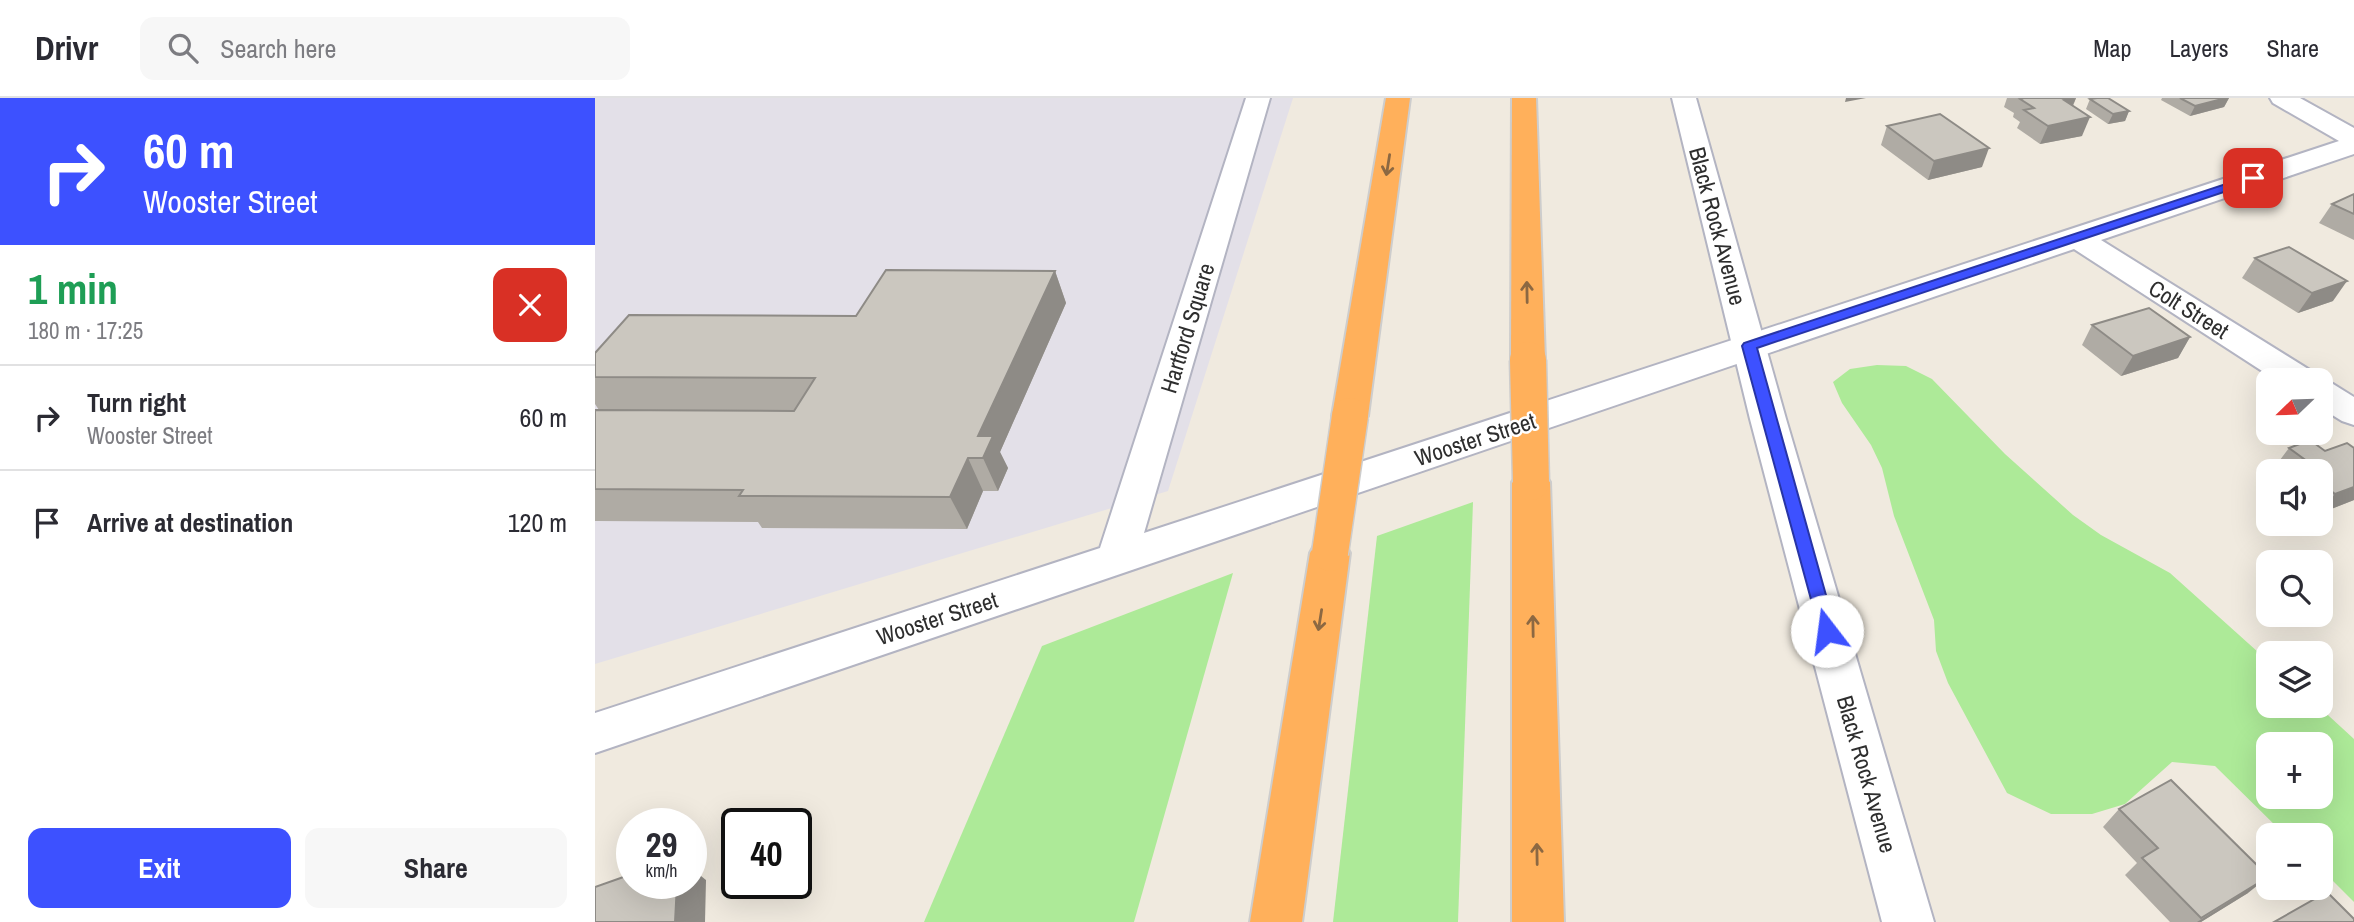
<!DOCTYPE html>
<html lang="en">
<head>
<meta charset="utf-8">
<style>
	body { margin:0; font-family:"Archivo Narrow",sans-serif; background:#f7f7f7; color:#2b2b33; height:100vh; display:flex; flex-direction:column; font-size:26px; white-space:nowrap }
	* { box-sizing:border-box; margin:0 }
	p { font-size:23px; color:#7c7c81 }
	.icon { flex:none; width:38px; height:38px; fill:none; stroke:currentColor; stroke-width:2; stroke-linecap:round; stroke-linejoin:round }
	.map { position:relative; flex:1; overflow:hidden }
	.panel { display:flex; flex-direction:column; background:#fff; width:595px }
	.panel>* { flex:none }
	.guide { background:#3d51ff; color:#fff; overflow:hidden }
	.needle { width:46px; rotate:247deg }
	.controls { position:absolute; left:1661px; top:270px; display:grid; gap:14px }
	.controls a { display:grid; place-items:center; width:77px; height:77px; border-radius:14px; background:#fff; box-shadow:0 7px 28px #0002; font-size:35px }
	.speed { position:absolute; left:21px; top:710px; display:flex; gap:14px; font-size:35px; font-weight:700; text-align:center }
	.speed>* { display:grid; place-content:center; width:91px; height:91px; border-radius:50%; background:#fff; box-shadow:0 7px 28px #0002; line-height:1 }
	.speed small { font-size:18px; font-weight:400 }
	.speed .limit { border:4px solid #111; border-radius:10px; background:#fff; color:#111 }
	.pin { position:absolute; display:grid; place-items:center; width:60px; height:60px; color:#fff; margin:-30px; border-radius:14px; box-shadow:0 4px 10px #0006 }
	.me { position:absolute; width:77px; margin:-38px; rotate:345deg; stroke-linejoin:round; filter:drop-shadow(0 0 5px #0008) }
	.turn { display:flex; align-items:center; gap:24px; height:147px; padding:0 28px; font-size:32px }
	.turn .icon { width:91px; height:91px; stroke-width:2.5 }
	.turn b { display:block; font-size:49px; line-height:60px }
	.round { display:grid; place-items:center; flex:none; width:74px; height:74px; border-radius:14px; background:#f7f7f7 }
	.head { display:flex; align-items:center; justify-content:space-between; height:119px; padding:0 28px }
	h1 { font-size:42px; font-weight:800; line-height:52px; color:#1e9e55 }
	.primary-button { display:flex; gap:14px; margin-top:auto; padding:14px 28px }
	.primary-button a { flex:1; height:80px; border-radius:14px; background:#3d51ff; color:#fff; font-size:28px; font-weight:800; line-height:80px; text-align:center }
	.primary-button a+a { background:#f7f7f7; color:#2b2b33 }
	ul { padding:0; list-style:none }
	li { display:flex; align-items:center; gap:21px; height:105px; padding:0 28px; border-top:2px solid #e1e1e2 }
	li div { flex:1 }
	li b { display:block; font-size:26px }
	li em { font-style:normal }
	header { display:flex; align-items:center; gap:42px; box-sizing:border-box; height:98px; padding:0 35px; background:#fff; border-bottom:2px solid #e1e1e2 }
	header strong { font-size:33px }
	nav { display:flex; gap:38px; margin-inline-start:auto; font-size:24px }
	.search { width:490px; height:63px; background:#f7f7f7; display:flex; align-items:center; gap:18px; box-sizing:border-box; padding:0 24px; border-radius:14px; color:#7c7c81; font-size:26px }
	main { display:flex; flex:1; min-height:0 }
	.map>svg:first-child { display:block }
</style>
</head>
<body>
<header>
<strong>Drivr</strong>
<div class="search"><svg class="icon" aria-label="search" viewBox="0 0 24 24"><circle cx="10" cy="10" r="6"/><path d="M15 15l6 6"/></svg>Search here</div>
<nav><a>Map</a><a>Layers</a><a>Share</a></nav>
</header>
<main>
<section class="panel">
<div class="guide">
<div class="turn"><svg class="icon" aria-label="right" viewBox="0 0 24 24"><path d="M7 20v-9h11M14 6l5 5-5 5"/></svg><div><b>60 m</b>Wooster Street</div></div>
</div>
<div class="head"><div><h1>1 min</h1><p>180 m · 17:25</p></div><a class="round" style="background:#d93025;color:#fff"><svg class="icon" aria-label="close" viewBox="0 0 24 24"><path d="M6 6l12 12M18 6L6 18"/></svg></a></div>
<ul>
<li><svg class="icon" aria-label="right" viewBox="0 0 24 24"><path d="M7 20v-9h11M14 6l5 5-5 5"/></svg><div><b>Turn right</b><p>Wooster Street</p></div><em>60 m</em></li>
<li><svg class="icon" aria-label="arrive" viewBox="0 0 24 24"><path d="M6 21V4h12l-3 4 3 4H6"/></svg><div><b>Arrive at destination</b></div><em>120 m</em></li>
</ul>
<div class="primary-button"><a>Exit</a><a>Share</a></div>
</section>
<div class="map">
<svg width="1759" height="824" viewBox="0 0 1759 824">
	<rect width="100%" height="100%" fill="#f0eadf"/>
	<path fill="#e3e0e8" d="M 0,0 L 698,0 L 573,393 L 0,566 Z"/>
	<g fill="#adea98" fill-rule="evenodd">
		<path d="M 1282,267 L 1311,268 L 1337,281 L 1410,356 L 1478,417 L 1506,437 L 1575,475 L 1673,563 L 1673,607 L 1722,607 L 1759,641 L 1759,804 L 1726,771 L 1726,737 L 1690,737 L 1620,668 L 1577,664 L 1530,706 L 1497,716 L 1456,716 L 1412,695 L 1353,585 L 1341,553 L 1339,522 L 1299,418 L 1287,370 L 1276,347 L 1247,305 L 1238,284 L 1255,271 ZM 1673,646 L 1726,646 L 1726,698 L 1673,698 Z"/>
		<path d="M 878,404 L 863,824 L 738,824 L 782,438 Z"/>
		<path d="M 638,475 L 539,824 L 329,824 L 447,548 Z"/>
	</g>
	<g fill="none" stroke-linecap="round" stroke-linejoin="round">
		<g stroke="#b3b4c2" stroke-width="4">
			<g id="minor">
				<path d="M 651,0 L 675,0 L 549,435 L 1744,43 L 1678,5 L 1675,0 L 1705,0 L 1759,30 L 1759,56 L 1506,142 L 1718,274 L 1723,282 L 1681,282 L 1479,151 L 0,655 L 0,615 L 505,450 Z"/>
				<path d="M 1726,283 L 1738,286 L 1759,299 L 1759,327 L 1747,323 L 1726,310 Z"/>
			</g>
		</g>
		<g stroke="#b3b4c2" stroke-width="4">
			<path id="tertiary" d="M 1077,0 L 1101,0 L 1191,321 L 1339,824 L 1287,824 L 1155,321 Z"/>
		</g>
		<g stroke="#cdcdcd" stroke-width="4">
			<g id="motorway">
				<path d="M 791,0 L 815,0 L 773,318 L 768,326 L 755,330 L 742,326 L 737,318 Z"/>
				<path d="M 917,0 L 941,0 L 950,262 L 945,270 L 933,273 L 921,270 L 916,262 Z"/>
				<path d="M 936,371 L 949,375 L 955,384 L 969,824 L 917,824 L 917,384 L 923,375 Z"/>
				<path d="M 735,440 L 749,444 L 755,455 L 707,824 L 655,824 L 715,455 L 721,444 Z"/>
			</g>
		</g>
		<use href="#minor" fill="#fff" fill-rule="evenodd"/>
		<use href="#tertiary" fill="#fff" fill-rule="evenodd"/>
		<use href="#motorway" fill="#ffb05b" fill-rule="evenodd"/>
		<g stroke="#cdcdcd" stroke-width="39" stroke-linecap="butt">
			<g id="motorway-bridge">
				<path d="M 933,262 L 936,384"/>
				<path d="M 735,455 L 755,318"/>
			</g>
		</g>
		<use href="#motorway-bridge" stroke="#ffb05b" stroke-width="36"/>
	</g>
	<g fill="#afaba4">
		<path d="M 1412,0 L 1481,0 L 1478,8 L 1487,38 L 1445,46 L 1422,30 L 1425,24 L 1418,19 L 1419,15 L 1409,9 Z"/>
		<path d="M 1567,0 L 1634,0 L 1629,9 L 1595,18 L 1566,2 Z"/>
		<path d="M 1495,1 L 1534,13 L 1530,23 L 1513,26 L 1491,11 Z"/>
		<path d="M 1292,28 L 1387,69 L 1333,82 L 1286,47 Z"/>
		<path d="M 1759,96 L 1759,142 L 1724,125 L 1737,106 Z"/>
		<path d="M 1660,160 L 1738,203 L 1703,215 L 1647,180 Z"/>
		<path d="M 460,173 L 471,205 L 405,354 L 413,370 L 403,393 L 388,393 L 372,431 L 167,430 L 163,424 L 0,423 L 0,312 L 4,312 L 0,306 L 0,255 L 261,218 Z"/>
		<path d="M 1497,227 L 1595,239 L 1583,260 L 1526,278 L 1487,247 Z"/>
		<path d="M 1694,350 L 1730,353 L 1759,350 L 1759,402 L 1726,415 L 1726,373 L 1682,373 L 1679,370 Z"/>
		<path d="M 1524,711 L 1653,795 L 1606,824 L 1575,824 L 1530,777 L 1542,765 L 1508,729 Z"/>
	</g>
	<g fill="#8e8b86">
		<path d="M 1251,0 L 1271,0 L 1250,4 Z"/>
		<path d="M 1481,0 L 1473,18 L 1469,2 Z"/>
		<path d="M 1631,0 L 1634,0 L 1629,9 L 1595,18 L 1600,8 Z"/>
		<path d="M 1534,13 L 1530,23 L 1513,26 L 1518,16 Z"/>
		<path d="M 1495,19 L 1487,38 L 1445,46 L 1453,28 Z"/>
		<path d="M 1394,50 L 1387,69 L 1333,82 L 1339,63 Z"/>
		<path d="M 460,173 L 471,205 L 405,354 L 413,370 L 403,393 L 388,360 L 383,338 Z"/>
		<path d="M 1752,183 L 1738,203 L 1703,215 L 1717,195 Z"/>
		<path d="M 1595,239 L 1583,260 L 1526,278 L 1538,258 Z"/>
		<path d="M 373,360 L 388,393 L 372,431 L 355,399 Z"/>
		<path d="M 1759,389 L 1759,402 L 1726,415 L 1726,414 L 1740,396 Z"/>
		<path d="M 96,770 L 111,782 L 110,824 L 80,824 L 82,786 L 96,786 Z"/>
		<path d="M 1673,779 L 1653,795 L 1606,824 L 1602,824 Z"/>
	</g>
	<g fill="#cbc7bf" stroke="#8e8b86" stroke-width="2">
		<path d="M 1429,0 L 1479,0 L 1469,2 L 1495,19 L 1453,28 L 1429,12 L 1439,10 L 1425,1 Z"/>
		<path d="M 1502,0 L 1513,0 L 1534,13 L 1518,16 L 1495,1 Z"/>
		<path d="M 1585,0 L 1631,0 L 1600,8 Z"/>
		<path d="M 1345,16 L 1394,50 L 1339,63 L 1292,28 Z"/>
		<path d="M 1759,96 L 1759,116 L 1737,106 Z"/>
		<path d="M 1694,149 L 1752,183 L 1717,195 L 1660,160 Z"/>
		<path d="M 291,172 L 460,173 L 383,338 L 398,338 L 388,360 L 373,360 L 355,399 L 144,398 L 148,392 L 0,391 L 0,312 L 199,313 L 220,280 L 0,279 L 0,255 L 34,217 L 261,218 Z"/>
		<path d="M 1554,210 L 1595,239 L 1538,258 L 1497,227 Z"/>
		<path d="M 1715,342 L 1730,353 L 1752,345 L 1759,350 L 1759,389 L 1740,396 L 1726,385 L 1726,373 L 1709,373 L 1698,365 L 1709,361 L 1694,350 Z"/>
		<path d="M 1576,682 L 1673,778 L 1673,779 L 1606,820 L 1547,760 L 1563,750 L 1524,711 Z"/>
		<path d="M 37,776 L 37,786 L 82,786 L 80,824 L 0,824 L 0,789 Z"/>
		<path d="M 1732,794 L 1759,821 L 1759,824 L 1679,824 Z"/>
	</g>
	<defs><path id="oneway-shaft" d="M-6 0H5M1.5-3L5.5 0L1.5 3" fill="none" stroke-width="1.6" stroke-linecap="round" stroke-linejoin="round" transform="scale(1.75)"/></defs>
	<g stroke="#8c6842">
		<use href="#oneway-shaft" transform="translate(793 67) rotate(99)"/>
		<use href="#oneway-shaft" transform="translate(932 194) rotate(-91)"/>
		<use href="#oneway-shaft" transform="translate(725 522) rotate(99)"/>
		<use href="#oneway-shaft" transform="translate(938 528) rotate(-91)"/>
		<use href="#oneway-shaft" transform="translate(942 756) rotate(-91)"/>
	</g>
	<path fill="#3d51ff" stroke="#2835a6" stroke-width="2" d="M 1658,77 L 1664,80 L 1662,83 L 1162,250 L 1241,533 L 1238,538 L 1226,538 L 1147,248 L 1149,245 Z"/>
	<g text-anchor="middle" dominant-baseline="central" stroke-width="5" stroke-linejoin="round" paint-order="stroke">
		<g font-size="23" fill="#2e2e2e" stroke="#fff">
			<text transform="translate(1123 128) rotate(75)">Black Rock Avenue</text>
			<text transform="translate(1594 211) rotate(32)">Colt Street</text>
			<text transform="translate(592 230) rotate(-73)">Hartford Square</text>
			<text transform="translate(880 341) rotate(-18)">Wooster Street</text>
			<text transform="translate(342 520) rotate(-18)">Wooster Street</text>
			<text transform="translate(1272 676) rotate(74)">Black Rock Avenue</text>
		</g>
	</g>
</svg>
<div class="controls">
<a><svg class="needle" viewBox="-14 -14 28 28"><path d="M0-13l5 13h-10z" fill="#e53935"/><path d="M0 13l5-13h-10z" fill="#7c7c81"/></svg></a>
<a><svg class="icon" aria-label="sound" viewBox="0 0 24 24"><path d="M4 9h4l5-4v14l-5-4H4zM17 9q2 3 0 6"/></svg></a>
<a><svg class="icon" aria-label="search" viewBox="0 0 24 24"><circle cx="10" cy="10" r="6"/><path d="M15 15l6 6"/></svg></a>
<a><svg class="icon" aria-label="layers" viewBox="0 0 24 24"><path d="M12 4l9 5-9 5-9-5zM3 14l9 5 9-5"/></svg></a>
<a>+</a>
<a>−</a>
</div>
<div class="speed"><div>29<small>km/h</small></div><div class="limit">40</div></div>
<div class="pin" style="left:1658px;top:80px;background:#d93025"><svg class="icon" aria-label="arrive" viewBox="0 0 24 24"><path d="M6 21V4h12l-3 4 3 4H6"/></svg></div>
<svg class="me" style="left:1232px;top:533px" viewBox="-20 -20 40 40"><circle r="19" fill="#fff"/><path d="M0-13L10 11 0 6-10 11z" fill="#3d51ff"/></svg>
</div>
</main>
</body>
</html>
